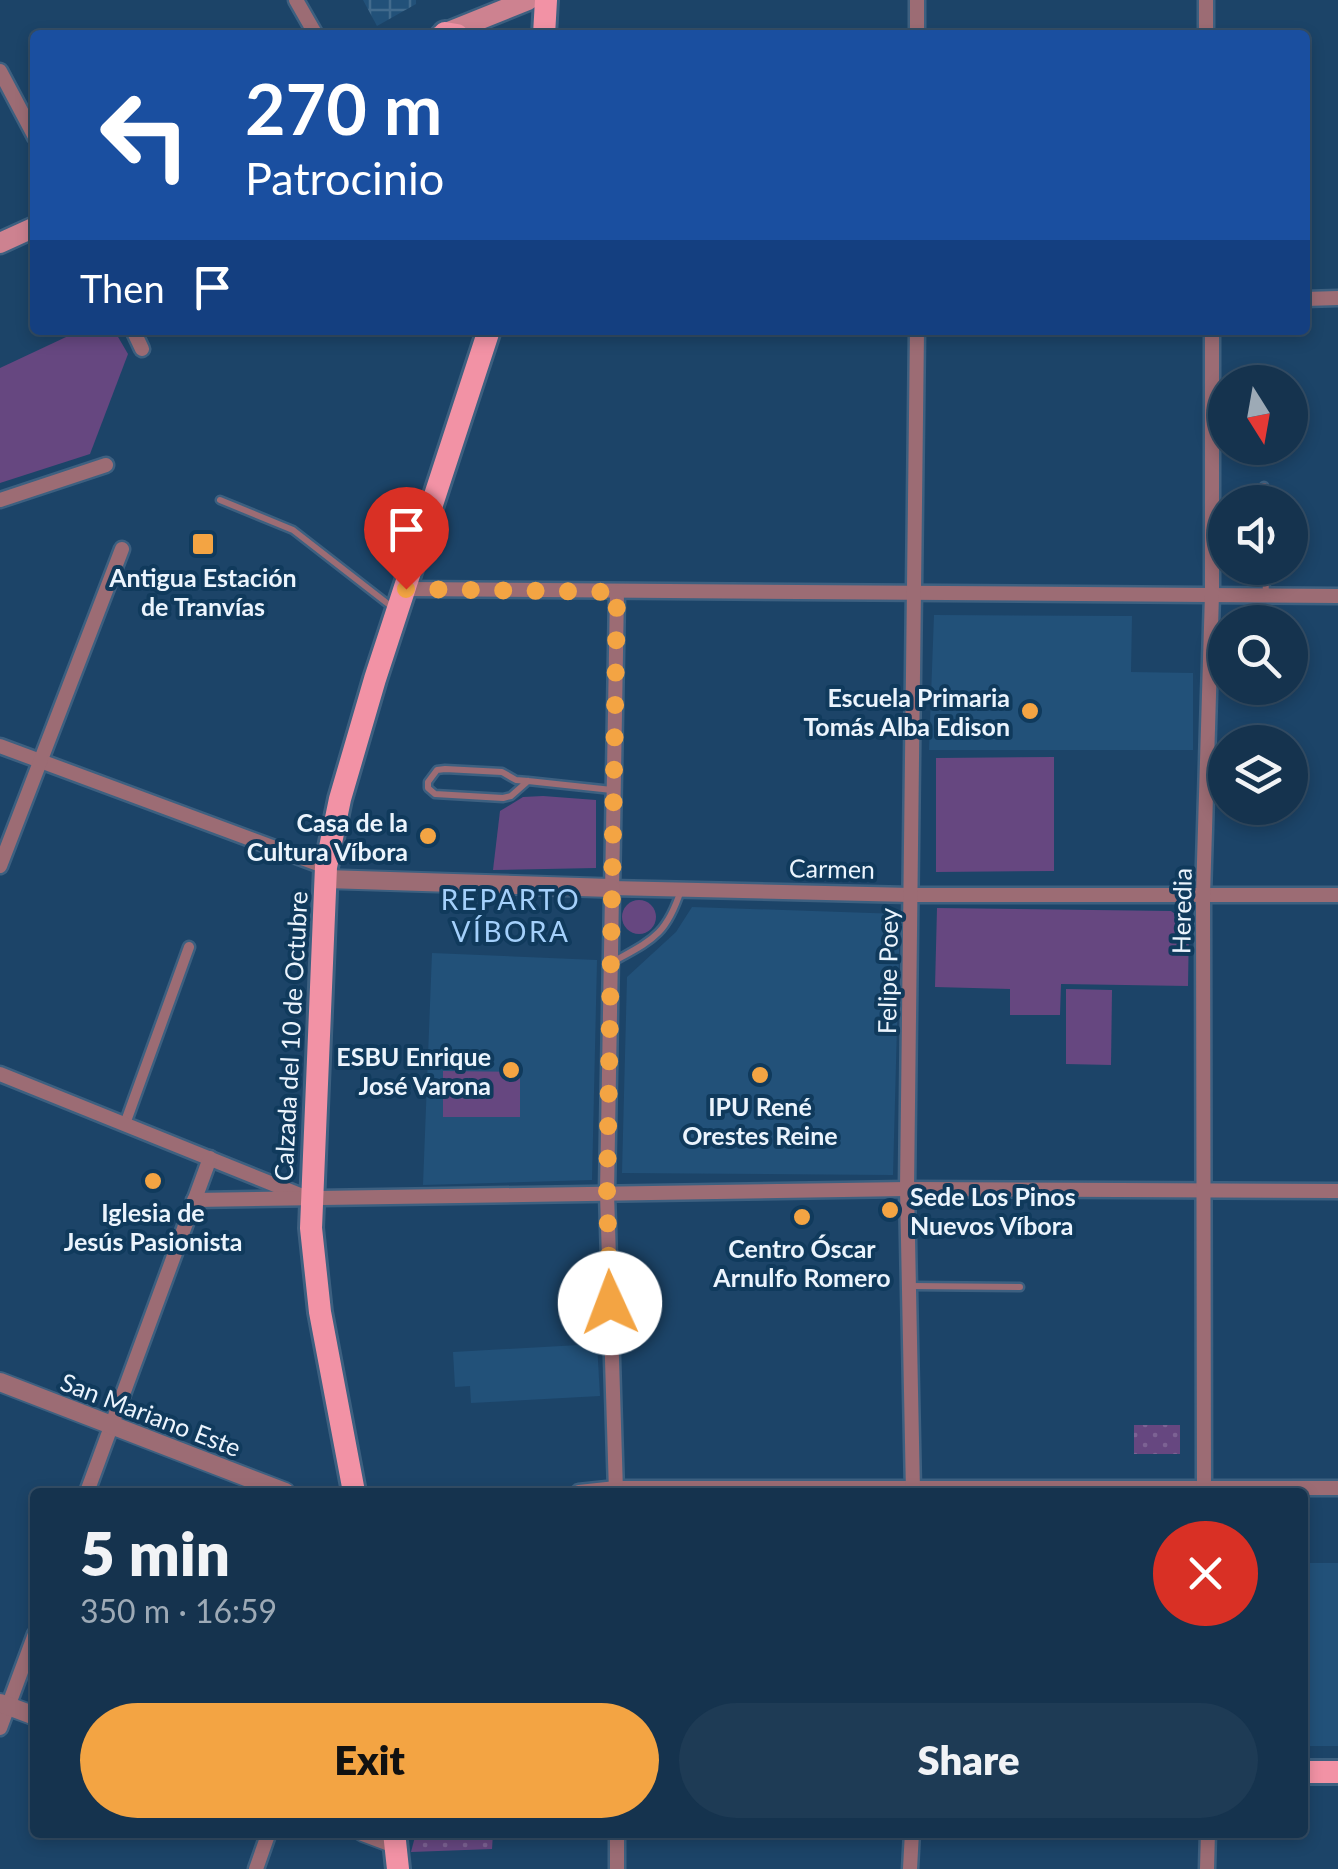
<!DOCTYPE html>
<html lang="en">
<head>
<meta charset="utf-8">
<style>
	body { margin:0; font-family:Lato,sans-serif; background:#1e3b55; color:#f1f3f6; height:100vh; display:flex; flex-direction:column; font-size:38px; white-space:nowrap }
	* { box-sizing:border-box; margin:0 }
	p { font-size:32px; color:#9daab6 }
	.icon { flex:none; width:55px; height:55px; fill:none; stroke:currentColor; stroke-width:2; stroke-linecap:round; stroke-linejoin:round }
	.map { position:relative; flex:1; overflow:hidden }
	.side { position:absolute; left:30px; top:1488px; width:1278px; height:350px; display:flex; flex-direction:column; background:#15334e; border-radius:10px; box-shadow:0 5px 15px #0003,0 0 0 2px #344e66 }
	.side>* { flex:none }
	.banner { position:absolute; left:30px; top:30px; width:1280px; height:305px; border-radius:10px; box-shadow:0 5px 15px #0003,0 0 0 2px #344e66; background:#1a4fa0; color:#fff; overflow:hidden }
	.needle { width:65px; rotate:169deg }
	.tools { position:absolute; left:1208px; top:365px; display:grid; gap:20px }
	.tools a { display:grid; place-items:center; width:100px; height:100px; border-radius:50%; background:#15334e; box-shadow:0 5px 15px #0003,0 0 0 2px #344e66; font-size:50px }
	.pin { position:absolute; display:grid; place-items:center; width:85px; height:85px; color:#fff; margin:-102px -42px; border-radius:50% 50% 50% 0; rotate:-45deg; box-shadow:0 0 10px #0007 }
	.pin .icon { rotate:45deg }
	.me { position:absolute; width:110px; margin:-55px; rotate:358deg; stroke-linejoin:round; filter:drop-shadow(0 0 8px #0008) }
	.turn { display:flex; align-items:center; gap:35px; height:210px; padding:0 50px; font-size:45px }
	.turn .icon { width:130px; height:130px; stroke-width:2.5 }
	.turn b { display:block; font-size:70px; line-height:85px }
	.then { display:flex; align-items:center; height:95px; padding:0 50px; background:#0003; gap:20px; font-size:38px }
	.round { display:grid; place-items:center; flex:none; width:105px; height:105px; border-radius:52px; background:#1e3b55 }
	.summary { display:flex; align-items:center; justify-content:space-between; height:170px; padding:0 50px }
	h1 { font-size:60px; font-weight:800; line-height:75px }
	.button { display:flex; gap:20px; margin-top:auto; padding:20px 50px }
	.button a { flex:1; height:115px; border-radius:60px; background:#f3a443; color:#111; font-size:40px; font-weight:800; line-height:115px; text-align:center }
	.button a+a { background:#1e3b55; color:#f1f3f6 }
	.map>svg:first-child { display:block }
</style>
</head>
<body>
<div class="map">
<svg width="1338" height="1869" viewBox="0 0 1338 1869">
	<defs>
		<pattern id="industrial-grid" width="8" height="8" patternUnits="userSpaceOnUse" patternTransform="scale(2.5)"><rect width="8" height="8" fill="#225179"/><path d="M0 4h8M4 0v8" fill="none" stroke="#426b8d"/></pattern>
		<pattern id="park-dots" width="8" height="8" patternUnits="userSpaceOnUse" patternTransform="scale(2.5)"><rect width="8" height="8" fill="#664780"/><path d="M2 2h.1M6 6h.1" fill="none" stroke="#7c6293" stroke-width="1.8" stroke-linecap="round"/></pattern>
	</defs>
	<rect width="100%" height="100%" fill="#1c4468"/>
	<g fill="#225179">
		<path d="M 934,615 L 1132,616 L 1131,672 L 1193,673 L 1193,750 L 929,750 Z"/>
		<path d="M 692,907 L 900,914 L 893,1175 L 622,1173 L 627,977 L 676,932 Z"/>
		<path d="M 432,953 L 597,960 L 592,1180 L 423,1185 Z"/>
		<path d="M 597,1344 L 600,1396 L 471,1403 L 470,1386 L 455,1387 L 453,1352 Z"/>
		<rect x="1303" y="1563" width="35" height="183"/>
	</g>
	<path fill="url(#industrial-grid)" d="M 363,0 L 416,0 L 416,4 L 377,26 Z"/>
	<g fill="#664780">
		<path d="M 81,330 L 114,330 L 128,354 L 90,454 L 0,483 L 0,368 Z"/>
		<path d="M 1054,757 L 1054,871 L 936,872 L 936,758 Z"/>
		<path d="M 543,796 L 596,800 L 596,868 L 493,870 L 500,811 L 523,797 Z"/>
		<circle cx="639" cy="917" r="17"/>
		<path d="M 937,908 L 1171,911 L 1189,924 L 1188,986 L 1061,984 L 1060,1015 L 1010,1015 L 1010,989 L 935,987 Z"/>
		<path d="M 1066,989 L 1112,990 L 1111,1065 L 1066,1064 Z"/>
		<path d="M 443,1071 L 520,1072 L 520,1117 L 443,1117 Z"/>
	</g>
	<g fill="url(#park-dots)">
		<rect x="1134" y="1425" width="46" height="29"/>
		<path d="M 416,1833 L 493,1833 L 492,1849 L 411,1852 Z"/>
	</g>
	<g fill="none" stroke-linecap="round" stroke-linejoin="round">
		<g stroke="#3d6080" stroke-width="11">
			<g id="service">
				<path d="M 1264,486 L 1264,502"/>
				<path d="M 220,500 L 293,530 L 392,607"/>
				<path d="M 1265,568 L 1266,594"/>
				<path d="M 528,781 L 511,796 L 503,798 L 435,794 L 428,788 L 428,782 L 437,770 L 445,769 L 502,772 L 516,780 L 528,781 L 612,790"/>
				<path d="M 611,963 C 652,940 666,936 681,890"/>
				<path d="M 911,1286 L 1020,1287"/>
			</g>
		</g>
		<g stroke="#3d6080" stroke-width="15">
			<path id="pedestrian" d="M 125,1124 L 189,947"/>
		</g>
		<g stroke="#3d6080" stroke-width="19">
			<g id="minor">
				<path d="M 296,0 L 316,35"/>
				<path d="M 1206,0 L 1206,35"/>
				<path d="M 917,35 L 917,0"/>
				<path d="M 0,71 L 35,137"/>
				<path d="M 1305,299 L 1338,298"/>
				<path d="M 133,330 L 142,349"/>
				<path d="M 0,500 L 106,465"/>
				<path d="M 406,589 L 1338,596"/>
				<path d="M 0,746 L 326,867"/>
				<path d="M 0,866 L 122,549"/>
				<path d="M 611,888 L 910,895 L 1338,895"/>
				<path d="M 0,1074 L 300,1195"/>
				<path d="M 194,1200 L 907,1189 L 1338,1191"/>
				<path d="M 87,1492 L 210,1158"/>
				<path d="M 579,1492 L 616,1488 L 1338,1488"/>
				<path d="M 616,1492 L 607,1193 L 617,592"/>
				<path d="M 913,1492 L 907,1189 L 917,330"/>
				<path d="M 1204,1492 L 1203,896 L 1212,594 L 1212,330"/>
				<path d="M 0,1728 L 35,1634"/>
				<path d="M 256,1869 L 269,1832"/>
				<path d="M 617,1869 L 617,1832"/>
				<path d="M 910,1869 L 912,1832"/>
				<path d="M 1207,1869 L 1208,1832"/>
			</g>
		</g>
		<g stroke="#3d6080" stroke-width="22">
			<g id="tertiary">
				<path d="M 326,879 L 611,888"/>
				<path d="M 0,1382 L 285,1492"/>
				<path d="M 0,1703 L 35,1716"/>
				<path d="M 363,1832 L 395,1844"/>
			</g>
		</g>
		<g stroke="#3d6080" stroke-width="25">
			<g id="secondary">
				<path d="M 441,35 L 528,0"/>
				<path d="M 0,243 L 35,227"/>
			</g>
		</g>
		<g stroke="#3d6080" stroke-width="28">
			<g id="primary">
				<path d="M 445,33 L 457,35"/>
				<path d="M 544,35 L 546,0"/>
				<path d="M 354,1492 L 320,1312 L 311,1228 L 326,867 L 340,799 L 375,679 L 489,330"/>
				<path d="M 1302,1772 L 1338,1772"/>
				<path d="M 394,1832 L 398,1869"/>
			</g>
		</g>
		<use href="#service" stroke="#9c6c74" stroke-width="6"/>
		<use href="#pedestrian" stroke="#9c6c74" stroke-width="10"/>
		<use href="#minor" stroke="#9c6c74" stroke-width="14"/>
		<use href="#tertiary" stroke="#9c6c74" stroke-width="18"/>
		<use href="#secondary" stroke="#cd8290" stroke-width="20"/>
		<use href="#primary" stroke="#f292a5" stroke-width="22"/>
	</g>
	<g fill="none" stroke-linecap="round" stroke-linejoin="round">
		<path stroke="#f3a443" stroke-width="18" stroke-dasharray="0 32.4" d="M 406,589 L 617,592 L 607,1193 L 610,1303"/>
	</g>
	<g fill="#f3a443" stroke="#103a5c" stroke-width="4">
		<rect x="191" y="532" width="24" height="24" rx="5"/>
		<circle cx="1030" cy="711" r="10"/>
		<circle cx="428" cy="836" r="10"/>
		<circle cx="511" cy="1070" r="10"/>
		<circle cx="760" cy="1075" r="10"/>
		<circle cx="153" cy="1181" r="10"/>
		<circle cx="890" cy="1210" r="10"/>
		<circle cx="802" cy="1217" r="10"/>
	</g>
	<g text-anchor="middle" dominant-baseline="central" stroke-width="8" stroke-linejoin="round" paint-order="stroke">
		<g font-size="25" font-weight="bold" fill="#ebf4fd" stroke="#103a5c">
			<text x="203" y="577">Antigua Estación<tspan x="203" dy="29">de Tranvías</tspan></text>
			<text x="1010" y="697" text-anchor="end">Escuela Primaria<tspan x="1010" dy="29">Tomás Alba Edison</tspan></text>
			<text x="408" y="822" text-anchor="end">Casa de la<tspan x="408" dy="29">Cultura Víbora</tspan></text>
			<text x="491" y="1056" text-anchor="end">ESBU Enrique<tspan x="491" dy="29">José Varona</tspan></text>
			<text x="760" y="1106">IPU René<tspan x="760" dy="29">Orestes Reine</tspan></text>
			<text x="910" y="1196" text-anchor="start">Sede Los Pinos<tspan x="910" dy="29">Nuevos Víbora</tspan></text>
			<text x="153" y="1212">Iglesia de<tspan x="153" dy="29">Jesús Pasionista</tspan></text>
			<text x="802" y="1248">Centro Óscar<tspan x="802" dy="29">Arnulfo Romero</tspan></text>
		</g>
		<g font-size="25" fill="#ebf4fd" stroke="#103a5c">
			<text transform="translate(832 868) rotate(1)">Carmen</text>
			<text transform="translate(1181 911) rotate(-89)">Heredia</text>
			<text transform="translate(887 971) rotate(-89)">Felipe Poey</text>
			<text transform="translate(290 1036) rotate(-87)">Calzada del 10 de Octubre</text>
			<text transform="translate(151 1414) rotate(21)">San Mariano Este</text>
		</g>
		<g font-size="28" letter-spacing="2.5" fill="#a4d0fb" stroke="#103a5c">
			<text x="511" y="899">REPARTO<tspan x="511" dy="32">VÍBORA</tspan></text>
		</g>
	</g>
</svg>
<div class="tools">
<a><svg class="needle" viewBox="-14 -14 28 28"><path d="M0-13l5 13h-10z" fill="#e53935"/><path d="M0 13l5-13h-10z" fill="#9daab6"/></svg></a>
<a><svg class="icon" aria-label="sound" viewBox="0 0 24 24"><path d="M4 9h4l5-4v14l-5-4H4zM17 9q2 3 0 6"/></svg></a>
<a><svg class="icon" aria-label="search" viewBox="0 0 24 24"><circle cx="10" cy="10" r="6"/><path d="M15 15l6 6"/></svg></a>
<a><svg class="icon" aria-label="layers" viewBox="0 0 24 24"><path d="M12 4l9 5-9 5-9-5zM3 14l9 5 9-5"/></svg></a>
</div>
<div class="pin" style="left:406px;top:589px;background:#d93025"><svg class="icon" aria-label="arrive" viewBox="0 0 24 24"><path d="M6 21V4h12l-3 4 3 4H6"/></svg></div>
<svg class="me" style="left:610px;top:1303px" viewBox="-20 -20 40 40"><circle r="19" fill="#fff"/><path d="M0-13L10 11 0 6-10 11z" fill="#f3a443"/></svg>
<div class="banner">
<div class="turn"><svg class="icon" aria-label="left" viewBox="0 0 24 24"><path d="M17 20v-9H6M10 6l-5 5 5 5"/></svg><div><b>270 m</b>Patrocinio</div></div>
<div class="then">Then<svg class="icon" aria-label="arrive" viewBox="0 0 24 24"><path d="M6 21V4h12l-3 4 3 4H6"/></svg></div>
</div>
<section class="side">
<div class="summary"><div><h1>5 min</h1><p>350 m · 16:59</p></div><a class="round" style="background:#d93025;color:#fff"><svg class="icon" aria-label="close" viewBox="0 0 24 24"><path d="M6 6l12 12M18 6L6 18"/></svg></a></div>
<div class="button"><a>Exit</a><a>Share</a></div>
</section>
</div>
</body>
</html>
